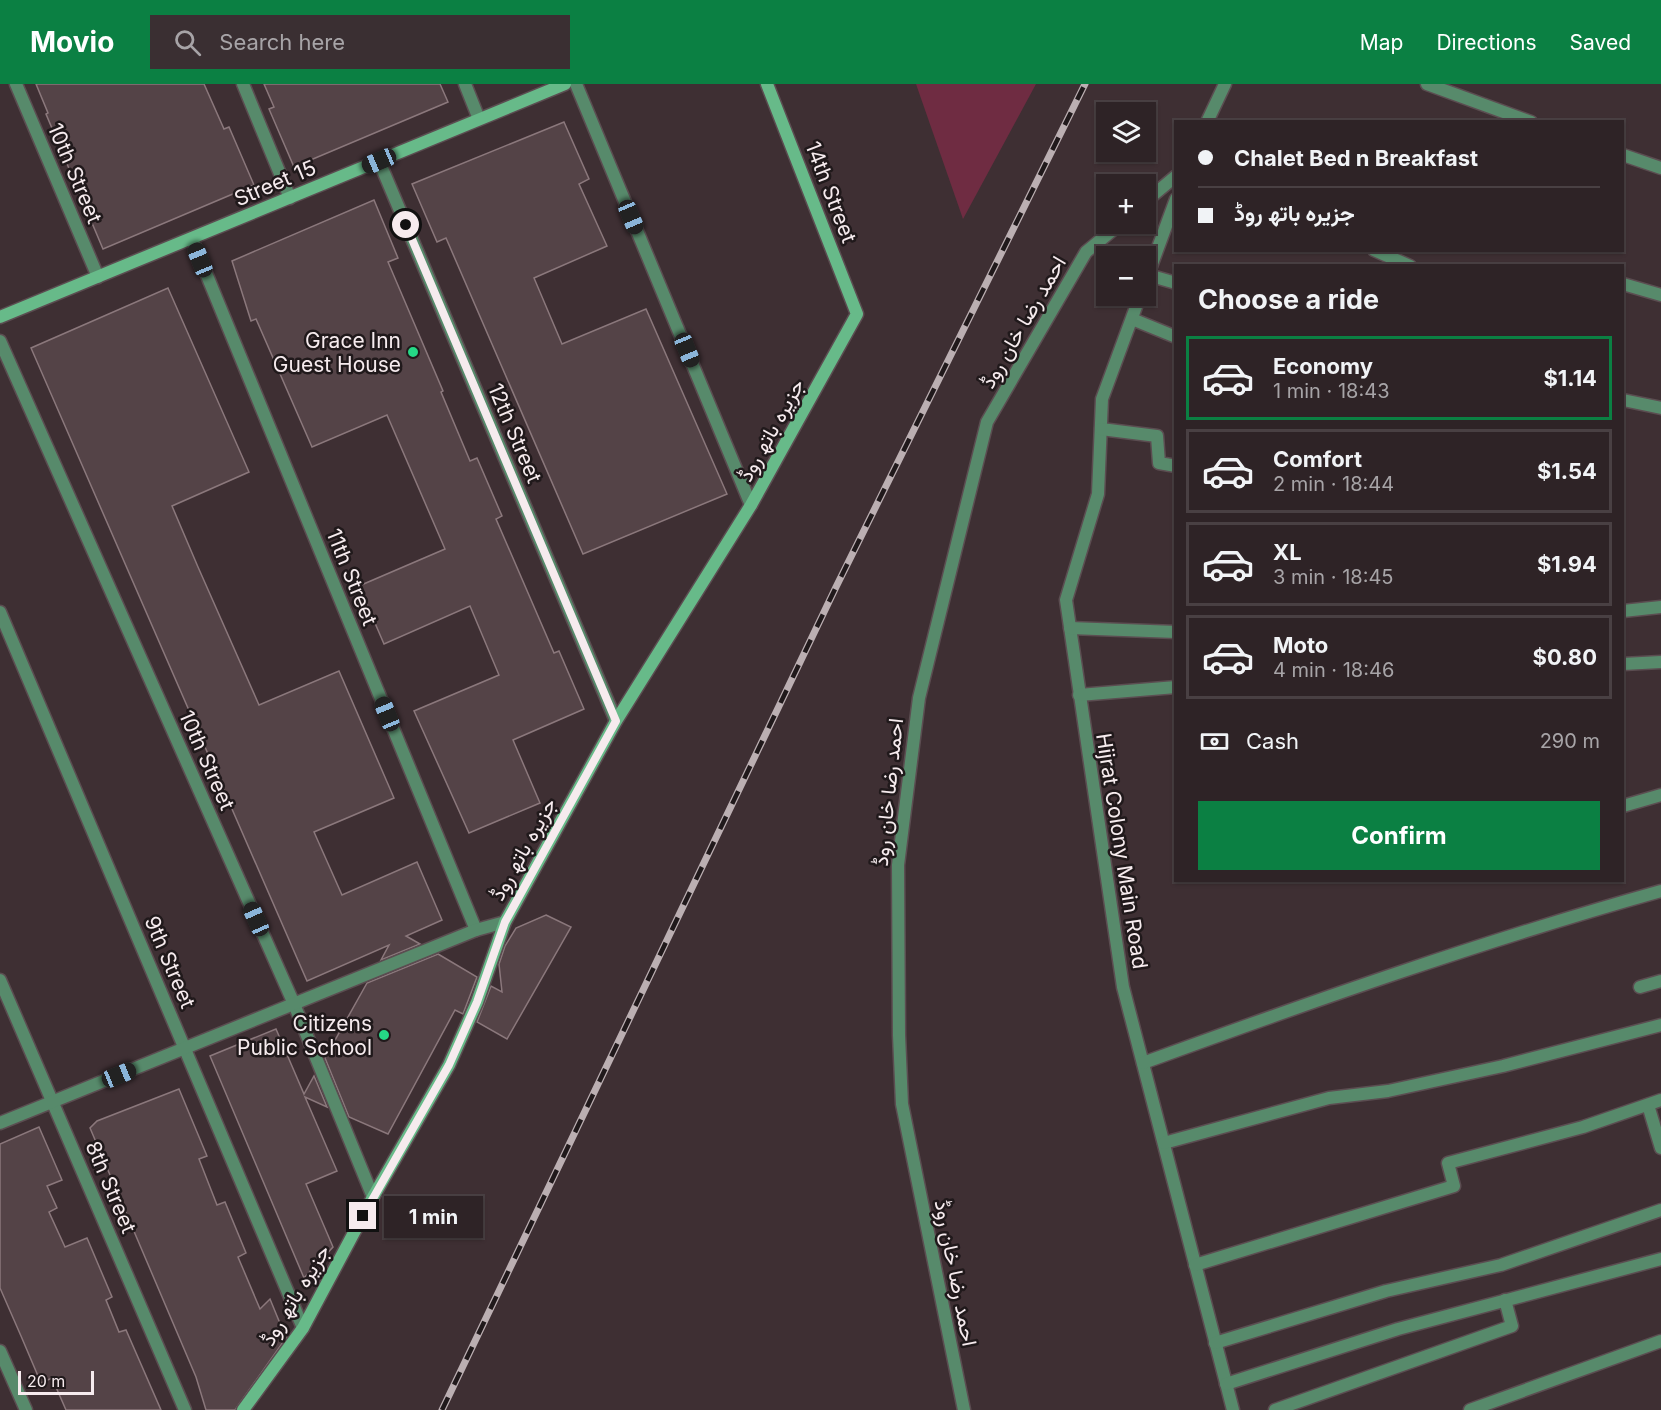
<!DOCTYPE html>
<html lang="en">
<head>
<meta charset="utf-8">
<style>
  :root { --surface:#2e2326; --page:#3a2f32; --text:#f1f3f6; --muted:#a7a4a7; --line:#494043; --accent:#0b8043 }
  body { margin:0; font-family:Inter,Vazirmatn,sans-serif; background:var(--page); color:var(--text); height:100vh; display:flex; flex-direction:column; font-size:22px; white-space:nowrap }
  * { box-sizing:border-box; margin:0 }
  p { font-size:20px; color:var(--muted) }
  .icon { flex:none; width:33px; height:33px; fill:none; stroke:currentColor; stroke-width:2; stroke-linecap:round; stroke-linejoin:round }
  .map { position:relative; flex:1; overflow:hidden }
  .drawer { position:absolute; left:1174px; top:180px; width:450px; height:618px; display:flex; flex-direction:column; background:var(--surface); border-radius:0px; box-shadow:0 2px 4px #0004,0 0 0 2px var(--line) }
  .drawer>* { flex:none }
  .guide { position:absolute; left:1174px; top:36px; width:450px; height:132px; border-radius:0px; box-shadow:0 2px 4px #0004,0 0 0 2px var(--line); display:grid; align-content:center; height:132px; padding:0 24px; background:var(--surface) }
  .controls { position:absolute; left:1096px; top:18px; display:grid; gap:12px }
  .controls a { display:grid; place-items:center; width:60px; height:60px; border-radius:0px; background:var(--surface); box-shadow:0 2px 4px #0004,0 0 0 2px var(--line); font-size:30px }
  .scale { position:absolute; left:18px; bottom:15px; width:76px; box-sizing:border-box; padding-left:6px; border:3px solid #f6ebee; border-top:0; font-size:16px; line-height:21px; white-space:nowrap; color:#f6ebee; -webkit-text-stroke:4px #20191b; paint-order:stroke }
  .end { position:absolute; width:27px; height:27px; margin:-14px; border:8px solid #f6ebee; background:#111; box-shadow:0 0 0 3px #111 }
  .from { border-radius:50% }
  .bubble { position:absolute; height:42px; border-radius:0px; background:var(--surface); box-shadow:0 2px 4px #0004,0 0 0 2px var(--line); font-size:20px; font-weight:700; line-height:42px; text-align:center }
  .car { position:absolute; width:18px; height:36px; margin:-18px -9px; border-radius:8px; box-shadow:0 0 4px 2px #0007; background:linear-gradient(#222 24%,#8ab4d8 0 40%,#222 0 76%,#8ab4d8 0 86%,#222 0) }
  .guide b { display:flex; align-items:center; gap:21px; height:57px; font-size:22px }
  .guide b+b { border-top:2px solid var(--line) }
  .guide i { width:15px; height:15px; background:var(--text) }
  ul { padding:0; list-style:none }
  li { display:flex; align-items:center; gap:18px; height:84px; margin:0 12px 9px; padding:0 12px; border:3px solid var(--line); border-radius:0px }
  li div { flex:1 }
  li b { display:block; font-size:22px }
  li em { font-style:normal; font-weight:700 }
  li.on { border-color:var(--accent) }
  li>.icon { width:54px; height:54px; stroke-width:1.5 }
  h2 { padding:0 24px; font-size:27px; line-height:72px }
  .pay { display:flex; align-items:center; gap:15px; height:66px; padding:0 24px; font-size:22px }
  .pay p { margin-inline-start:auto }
  .button { display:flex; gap:12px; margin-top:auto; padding:12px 24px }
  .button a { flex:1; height:69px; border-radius:0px; background:var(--accent); color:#fff; font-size:24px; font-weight:700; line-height:69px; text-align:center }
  header { display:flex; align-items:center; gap:36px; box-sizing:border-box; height:84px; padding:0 30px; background:var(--accent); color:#fff }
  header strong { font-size:28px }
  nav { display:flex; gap:33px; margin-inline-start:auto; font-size:21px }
  .search { width:420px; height:54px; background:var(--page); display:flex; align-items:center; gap:15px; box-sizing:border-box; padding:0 21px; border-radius:0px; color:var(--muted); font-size:22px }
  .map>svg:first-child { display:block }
  .green { fill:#6f2c42 }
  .building { fill:#544347; stroke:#8b787c; stroke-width:1.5 }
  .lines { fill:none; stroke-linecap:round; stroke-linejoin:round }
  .street-casing { stroke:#5b4d51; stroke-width:15 }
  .secondary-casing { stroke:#5b4d51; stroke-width:15 }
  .street { stroke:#578a6b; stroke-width:12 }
  .secondary { stroke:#67ba89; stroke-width:12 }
  .rail-casing { stroke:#bbafb2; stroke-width:7 }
  .rail { stroke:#20191b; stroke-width:4.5; stroke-dasharray:14; stroke-linecap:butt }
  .route { stroke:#f6ebee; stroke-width:8 }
  .poi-dot { fill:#25d886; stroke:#20191b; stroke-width:2 }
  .labels { text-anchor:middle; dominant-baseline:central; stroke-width:5; stroke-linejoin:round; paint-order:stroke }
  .street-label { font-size:21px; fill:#f6ebee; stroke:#20191b }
  .poi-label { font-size:21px; fill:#f6ebee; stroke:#20191b; text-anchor:end }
</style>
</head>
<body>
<header>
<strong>Movio</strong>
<div class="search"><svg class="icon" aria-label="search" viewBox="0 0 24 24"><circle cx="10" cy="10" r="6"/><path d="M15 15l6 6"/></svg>Search here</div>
<nav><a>Map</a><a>Directions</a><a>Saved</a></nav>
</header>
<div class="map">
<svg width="1661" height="1326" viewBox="0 0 1661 1326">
  <rect width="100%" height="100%" fill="#3e2f33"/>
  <polygon class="green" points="916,0 1036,0 963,135"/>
  <g class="building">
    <polygon points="36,0 204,0 224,45 229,43 254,101 103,165 46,30 48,29"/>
    <polygon points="264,0 440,0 448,18 294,83 269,25 274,23"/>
    <polygon points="564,38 589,95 579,100 607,162 534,194 562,260 646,225 727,410 583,470 446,154 437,158 412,100"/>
    <polygon points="374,116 398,174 388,178 443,307 441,308 470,377 477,374 502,432 496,435 554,569 559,567 584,625 513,656 540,719 469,749 414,627 499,591 470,522 384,560 359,502 445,465 387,331 312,363 256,235 251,237 232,177"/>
    <polygon points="168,204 249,388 172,422 198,483 259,621 339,587 394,714 314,748 342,811 417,778 442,836 406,852 420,860 381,876 389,861 307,897 31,264"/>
    <polygon points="546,831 571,843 507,955 477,938 491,902 502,908 499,880 505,862 516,844"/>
    <polygon points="438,870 477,893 463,930 455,926 388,1050 349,1033 325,974 367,899"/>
    <polygon points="276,945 304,1010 314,992 327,1023 305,1013 337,1087 306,1100 333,1163 304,1194 210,972"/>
    <polygon points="179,1005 207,1072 199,1075 217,1121 225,1118 246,1169 238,1173 260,1225 270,1215 286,1254 235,1326 206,1326 196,1293 90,1044 97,1037"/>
    <polygon points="39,1043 62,1096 47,1102 57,1124 49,1128 65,1163 87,1154 112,1213 106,1216 119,1248 126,1246 161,1326 66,1326 52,1294 41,1299 21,1252 0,1204 0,1060"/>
  </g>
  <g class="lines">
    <g class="street-casing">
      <g id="street">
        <polyline points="16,0 98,193"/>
        <polyline points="243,0 290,114"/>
        <polyline points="465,0 479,35"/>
        <polyline points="576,0 751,421"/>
        <polyline points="1427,0 1531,38"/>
        <polyline points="1207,38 1225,0"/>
        <polyline points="1623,71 1661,84"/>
        <polyline points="379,77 616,637"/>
        <polyline points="1146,117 1176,92"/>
        <polyline points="192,155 476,846"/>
        <polyline points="1374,166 1410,182"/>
        <polyline points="1148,191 1176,199"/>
        <polyline points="1146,196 1176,115"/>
        <polyline points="1623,200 1661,211"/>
        <polyline points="1140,212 1102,315 1098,410 1066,516 1123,903 1233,1326"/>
        <polyline points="1132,235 1176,253"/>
        <polyline points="0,257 294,920 373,1113"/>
        <polyline points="1623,316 1661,324"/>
        <polyline points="1101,345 1157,352 1159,379 1176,382"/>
        <polyline points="1623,527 1661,523"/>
        <polyline points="0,528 303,1244"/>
        <polyline points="1070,544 1176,548"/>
        <polyline points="1623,580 1661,578"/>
        <polyline points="1079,611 1176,603"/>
        <polyline points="1623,722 1661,711"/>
        <polyline points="0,896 185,1326"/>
        <polyline points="1640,903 1661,897"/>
        <path d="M1143 979C1313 917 1486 856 1661 807"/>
        <polyline points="1648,1021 1661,1064"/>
        <polyline points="0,1039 476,846 505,838"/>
        <polyline points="1164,1059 1329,1014 1388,1007 1503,982 1661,941"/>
        <polyline points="1195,1181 1454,1102 1448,1079 1583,1043 1661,1016"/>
        <polyline points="1215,1259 1386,1207 1501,1181 1661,1126"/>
        <polyline points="0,1267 26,1326"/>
        <polyline points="1226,1300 1398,1245 1661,1175"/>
        <polyline points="964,1326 902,1020 899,951 898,781 919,614 987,338 1086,168 1120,140"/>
        <polyline points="1275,1326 1512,1242 1505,1216"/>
        <polyline points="1470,1326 1661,1257"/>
      </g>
    </g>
    <g class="secondary-casing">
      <g id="secondary">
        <polyline points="0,233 565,0"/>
        <polyline points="243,1326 303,1244 373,1113 449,981 477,918 505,838 616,637 751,421 857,230 767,0"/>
      </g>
    </g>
    <use href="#street" class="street"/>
    <use href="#secondary" class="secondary"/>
    <g class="rail-casing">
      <polyline id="rail" points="442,1326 836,503 1085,0"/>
    </g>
    <use href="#rail" class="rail"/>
  </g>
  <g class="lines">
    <polyline class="route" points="363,1132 449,981 477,918 505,838 616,637 406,141"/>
  </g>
  <g class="poi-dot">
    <circle cx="413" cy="268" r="6"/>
    <circle cx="384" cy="951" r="6"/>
  </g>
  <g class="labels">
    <g class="street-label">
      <text transform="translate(75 89) rotate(67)">10th Street</text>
      <text transform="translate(275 99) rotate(-23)">Street 15</text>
      <text transform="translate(831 108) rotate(69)">14th Street</text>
      <text transform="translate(1023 238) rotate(-60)">احمد رضا خان روڈ</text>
      <text transform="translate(771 346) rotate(-61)">جزیرہ باتھ روڈ</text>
      <text transform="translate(515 349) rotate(67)">12th Street</text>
      <text transform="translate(352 493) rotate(68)">11th Street</text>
      <text transform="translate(207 676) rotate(66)">10th Street</text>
      <text transform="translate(888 708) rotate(-84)">احمد رضا خان روڈ</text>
      <text transform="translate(523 765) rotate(-61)">جزیرہ باتھ روڈ</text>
      <text transform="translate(1122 767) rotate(81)">Hijrat Colony Main Road</text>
      <text transform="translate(170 878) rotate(67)">9th Street</text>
      <text transform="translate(111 1103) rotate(67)">8th Street</text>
      <text transform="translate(956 1189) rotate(79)">احمد رضا خان روڈ</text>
      <text transform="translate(295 1211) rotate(-59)">جزیرہ باتھ روڈ</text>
    </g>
    <g class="poi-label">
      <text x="401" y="256">Grace Inn<tspan x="401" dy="24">Guest House</tspan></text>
      <text x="372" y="939">Citizens<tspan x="372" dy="24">Public School</tspan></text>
    </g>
  </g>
</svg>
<div class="controls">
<a><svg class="icon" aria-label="layers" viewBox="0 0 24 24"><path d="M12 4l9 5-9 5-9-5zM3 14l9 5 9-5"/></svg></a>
<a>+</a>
<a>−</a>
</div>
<div class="scale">20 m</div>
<i class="end from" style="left:406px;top:141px"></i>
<i class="end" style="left:363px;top:1132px"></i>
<div class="bubble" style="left:384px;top:1112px;width:99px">1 min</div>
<i class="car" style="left:379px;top:77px;rotate:247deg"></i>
<i class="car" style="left:631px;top:133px;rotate:157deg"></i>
<i class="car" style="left:200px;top:176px;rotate:338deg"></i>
<i class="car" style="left:687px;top:266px;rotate:158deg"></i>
<i class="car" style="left:387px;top:630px;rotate:338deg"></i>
<i class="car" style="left:256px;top:835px;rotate:336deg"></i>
<i class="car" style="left:119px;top:991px;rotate:68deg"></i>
<div class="guide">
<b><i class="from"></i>Chalet Bed n Breakfast</b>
<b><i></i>جزیرہ باتھ روڈ</b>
</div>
<section class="drawer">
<h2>Choose a ride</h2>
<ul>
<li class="on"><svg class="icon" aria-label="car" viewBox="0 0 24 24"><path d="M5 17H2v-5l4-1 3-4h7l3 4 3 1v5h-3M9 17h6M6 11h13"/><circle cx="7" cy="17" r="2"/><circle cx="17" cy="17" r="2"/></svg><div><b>Economy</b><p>1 min · 18:43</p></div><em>$1.14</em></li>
<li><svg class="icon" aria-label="car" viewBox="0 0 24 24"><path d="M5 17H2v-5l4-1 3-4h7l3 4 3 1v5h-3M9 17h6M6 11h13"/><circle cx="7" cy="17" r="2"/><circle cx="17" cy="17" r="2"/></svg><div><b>Comfort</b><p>2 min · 18:44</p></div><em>$1.54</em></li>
<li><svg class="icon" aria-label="car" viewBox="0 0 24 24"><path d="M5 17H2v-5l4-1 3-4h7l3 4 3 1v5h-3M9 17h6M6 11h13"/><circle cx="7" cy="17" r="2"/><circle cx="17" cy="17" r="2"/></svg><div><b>XL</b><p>3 min · 18:45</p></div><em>$1.94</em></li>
<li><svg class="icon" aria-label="car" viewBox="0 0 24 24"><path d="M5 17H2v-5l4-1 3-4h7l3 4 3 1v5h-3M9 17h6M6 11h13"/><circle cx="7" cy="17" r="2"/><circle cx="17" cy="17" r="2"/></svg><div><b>Moto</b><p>4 min · 18:46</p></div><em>$0.80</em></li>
</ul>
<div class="pay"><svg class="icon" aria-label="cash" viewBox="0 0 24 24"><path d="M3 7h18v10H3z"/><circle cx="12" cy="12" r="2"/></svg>Cash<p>290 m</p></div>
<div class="button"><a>Confirm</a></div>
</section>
</div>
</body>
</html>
